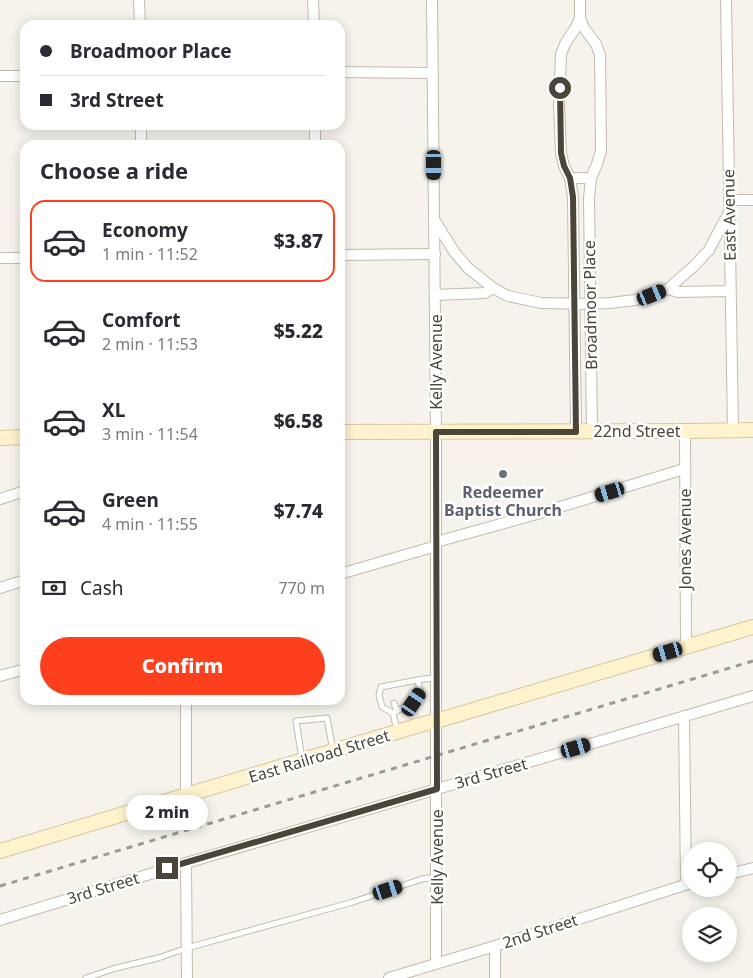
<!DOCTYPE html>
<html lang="en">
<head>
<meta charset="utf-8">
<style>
  :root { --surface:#fff; --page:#f7f7f7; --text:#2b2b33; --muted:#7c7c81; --line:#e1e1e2; --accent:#fc3f1d }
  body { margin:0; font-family:"Noto Sans",sans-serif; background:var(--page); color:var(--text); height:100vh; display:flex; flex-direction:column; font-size:19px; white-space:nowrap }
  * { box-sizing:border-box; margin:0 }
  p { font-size:16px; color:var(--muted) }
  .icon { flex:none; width:28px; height:28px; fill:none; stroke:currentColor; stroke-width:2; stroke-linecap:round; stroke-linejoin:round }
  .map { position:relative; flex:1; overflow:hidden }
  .drawer { position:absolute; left:20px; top:140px; width:325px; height:565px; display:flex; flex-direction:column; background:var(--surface); border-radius:15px; box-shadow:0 2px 12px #0003 }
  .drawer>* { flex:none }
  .banner { position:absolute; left:20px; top:20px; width:325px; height:110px; border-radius:15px; box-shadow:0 2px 12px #0003; display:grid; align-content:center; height:110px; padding:0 20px; background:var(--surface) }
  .fabs { position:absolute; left:682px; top:842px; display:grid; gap:10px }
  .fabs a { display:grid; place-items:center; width:55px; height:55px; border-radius:50%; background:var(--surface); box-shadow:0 2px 12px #0003; font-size:25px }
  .end { position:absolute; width:22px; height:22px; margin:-11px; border:6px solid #4b4439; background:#fff; box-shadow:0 0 0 2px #fff }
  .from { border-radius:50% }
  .bubble { position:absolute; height:35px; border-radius:18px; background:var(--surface); box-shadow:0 2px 12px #0003; font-size:16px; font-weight:800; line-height:35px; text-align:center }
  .car { position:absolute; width:15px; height:30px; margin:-15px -8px; border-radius:6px; box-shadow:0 0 4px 1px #0007; background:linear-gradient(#222 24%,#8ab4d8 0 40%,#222 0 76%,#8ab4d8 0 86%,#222 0) }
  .banner b { display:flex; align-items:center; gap:18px; height:48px; font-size:19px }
  .banner b+b { border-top:1px solid var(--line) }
  .banner i { width:12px; height:12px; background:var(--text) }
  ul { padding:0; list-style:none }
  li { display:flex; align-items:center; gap:15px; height:82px; margin:0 10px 8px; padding:0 10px; border:2px solid transparent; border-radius:15px }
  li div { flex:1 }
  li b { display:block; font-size:19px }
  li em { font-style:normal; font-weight:800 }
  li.active { border-color:var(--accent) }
  li>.icon { width:45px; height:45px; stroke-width:1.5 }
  h2 { padding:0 20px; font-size:22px; line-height:60px }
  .pay { display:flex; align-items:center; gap:12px; height:55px; padding:0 20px; font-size:19px }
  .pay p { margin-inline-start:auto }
  .primary-button { display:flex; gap:10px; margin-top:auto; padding:10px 20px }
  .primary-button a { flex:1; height:58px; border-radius:30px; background:var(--accent); color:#fff; font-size:20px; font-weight:800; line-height:58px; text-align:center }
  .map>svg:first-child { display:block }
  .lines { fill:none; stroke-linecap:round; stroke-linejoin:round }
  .lane-casing { stroke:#c2bbae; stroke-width:7 }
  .street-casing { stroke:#c2bbae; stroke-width:12 }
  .secondary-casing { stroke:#d6c79b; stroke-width:16 }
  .lane { stroke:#fff; stroke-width:5 }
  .street { stroke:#fff; stroke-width:10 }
  .secondary { stroke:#fff3cd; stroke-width:14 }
  .rail { stroke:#9a9a9a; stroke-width:3; stroke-dasharray:6 6; stroke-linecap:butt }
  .route { stroke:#4b4439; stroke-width:6 }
  .worship-dot { fill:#6b7280; stroke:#fff; stroke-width:2 }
  .labels { text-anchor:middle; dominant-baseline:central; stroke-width:5; stroke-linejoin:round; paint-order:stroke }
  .street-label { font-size:16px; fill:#4b4439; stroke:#fff }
  .worship-label { font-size:16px; font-weight:bold; fill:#5b616d; stroke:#fff }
</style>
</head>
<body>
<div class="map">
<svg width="753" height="978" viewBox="0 0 753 978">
  <rect width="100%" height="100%" fill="#f6f3ec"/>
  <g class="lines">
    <g class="lane-casing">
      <g id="lane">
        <polyline points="394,703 397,711"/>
        <polyline points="393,713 414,702 420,692 418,680"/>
        <polyline points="397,731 393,713 382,707 379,695 381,687 423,679 437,678"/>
        <polyline points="302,759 296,721 327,718 333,751"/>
        <polyline points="86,978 116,968 158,958 187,948 353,902 422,879 436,877"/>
      </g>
    </g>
    <g class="street-casing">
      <g id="street">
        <polyline points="139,0 140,25"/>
        <polyline points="313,0 314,25"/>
        <polyline points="432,0 436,432 436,964"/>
        <polyline points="580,0 580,18 584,28 596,44 600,55 601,151 597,164 591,178 589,198 592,432"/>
        <polyline points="726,0 733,430"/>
        <polyline points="340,72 433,73"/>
        <polyline points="0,76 25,76"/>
        <polyline points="141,125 141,145"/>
        <polyline points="315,125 315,145"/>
        <polyline points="570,178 591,178"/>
        <polyline points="729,200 753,200"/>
        <polyline points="435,221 455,253 468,268 493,288"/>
        <polyline points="340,255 435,254"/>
        <polyline points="0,258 25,258"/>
        <polyline points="668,289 694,266 709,250 729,212"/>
        <polyline points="435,295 485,293 493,288 508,296 541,303 590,304 610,303 635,300 668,289 678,292 730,291"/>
        <polyline points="685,431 686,647"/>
        <polyline points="576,432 573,197 570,178 564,166 561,153 559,104 561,54 565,44 576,27 580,18"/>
        <polyline points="0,499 25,491"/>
        <polyline points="436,542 537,514 684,469"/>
        <polyline points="340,574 436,546"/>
        <polyline points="0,588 25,580"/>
        <polyline points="0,676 25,669"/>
        <polyline points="186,700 186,796"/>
        <polyline points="684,716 686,884"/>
        <polyline points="186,863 187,978"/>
        <polyline points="729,874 753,868"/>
        <polyline points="0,920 186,863 753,696"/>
        <polyline points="495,946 495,978"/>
        <polyline points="389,978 495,946 691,883"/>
      </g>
    </g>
    <g class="secondary-casing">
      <g id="secondary">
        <polyline points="340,432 685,431 753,430"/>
        <polyline points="0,438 25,437"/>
        <polyline points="0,851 423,724 436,721 753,627"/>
      </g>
    </g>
    <use href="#lane" class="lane"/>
    <use href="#street" class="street"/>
    <use href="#secondary" class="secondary"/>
    <polyline class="rail" points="0,886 753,661"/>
  </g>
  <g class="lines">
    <polyline class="route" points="167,868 437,789 436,432 576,432 573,197 570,178 564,166 561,153 560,88"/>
  </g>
  <circle class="worship-dot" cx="503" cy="474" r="5"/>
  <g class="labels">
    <g class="street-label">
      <text transform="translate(729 215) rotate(-91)">East Avenue</text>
      <text transform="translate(590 305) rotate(-91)">Broadmoor Place</text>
      <text transform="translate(436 362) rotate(-90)">Kelly Avenue</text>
      <text x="637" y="431">22nd Street</text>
      <text transform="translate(685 539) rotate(-90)">Jones Avenue</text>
      <text transform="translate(319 756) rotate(-17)">East Railroad Street</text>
      <text transform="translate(491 773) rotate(-16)">3rd Street</text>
      <text transform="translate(437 857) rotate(-90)">Kelly Avenue</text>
      <text transform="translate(103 888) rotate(-17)">3rd Street</text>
      <text transform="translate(540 931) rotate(-18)">2nd Street</text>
    </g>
    <g class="worship-label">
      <text x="503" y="492">Redeemer<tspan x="503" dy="18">Baptist Church</tspan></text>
    </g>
  </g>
</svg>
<div class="fabs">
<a><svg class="icon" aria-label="locate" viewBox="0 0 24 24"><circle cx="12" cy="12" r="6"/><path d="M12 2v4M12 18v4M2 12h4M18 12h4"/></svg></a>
<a><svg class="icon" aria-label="layers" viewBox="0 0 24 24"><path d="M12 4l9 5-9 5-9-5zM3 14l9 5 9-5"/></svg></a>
</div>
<i class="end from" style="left:560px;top:88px"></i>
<i class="end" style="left:167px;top:868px"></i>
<div class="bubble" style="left:126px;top:795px;width:82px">2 min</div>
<i class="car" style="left:434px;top:165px;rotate:180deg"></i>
<i class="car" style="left:652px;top:295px;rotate:68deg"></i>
<i class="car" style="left:610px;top:492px;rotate:253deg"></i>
<i class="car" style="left:668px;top:652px;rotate:254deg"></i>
<i class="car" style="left:414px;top:702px;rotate:34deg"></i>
<i class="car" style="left:576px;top:748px;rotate:74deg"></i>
<i class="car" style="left:388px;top:890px;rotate:72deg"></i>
<div class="banner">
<b><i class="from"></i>Broadmoor Place</b>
<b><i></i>3rd Street</b>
</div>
<section class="drawer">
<h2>Choose a ride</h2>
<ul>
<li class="active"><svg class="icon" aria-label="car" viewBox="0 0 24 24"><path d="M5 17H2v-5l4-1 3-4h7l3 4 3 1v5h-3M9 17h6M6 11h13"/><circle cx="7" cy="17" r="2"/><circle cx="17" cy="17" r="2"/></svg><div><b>Economy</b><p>1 min · 11:52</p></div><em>$3.87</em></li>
<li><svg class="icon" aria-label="car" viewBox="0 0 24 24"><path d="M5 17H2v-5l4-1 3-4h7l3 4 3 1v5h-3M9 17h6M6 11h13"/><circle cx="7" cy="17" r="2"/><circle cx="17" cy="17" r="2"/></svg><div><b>Comfort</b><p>2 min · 11:53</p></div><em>$5.22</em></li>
<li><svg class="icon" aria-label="car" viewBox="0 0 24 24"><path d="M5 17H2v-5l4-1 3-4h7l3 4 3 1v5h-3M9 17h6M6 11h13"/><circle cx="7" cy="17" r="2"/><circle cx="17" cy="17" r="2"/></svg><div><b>XL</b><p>3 min · 11:54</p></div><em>$6.58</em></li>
<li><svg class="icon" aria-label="car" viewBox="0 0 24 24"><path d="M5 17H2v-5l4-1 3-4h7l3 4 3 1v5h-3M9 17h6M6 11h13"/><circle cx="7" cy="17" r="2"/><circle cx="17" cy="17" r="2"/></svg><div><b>Green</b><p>4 min · 11:55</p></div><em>$7.74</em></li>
</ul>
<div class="pay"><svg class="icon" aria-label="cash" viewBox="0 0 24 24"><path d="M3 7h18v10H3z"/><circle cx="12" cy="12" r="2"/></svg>Cash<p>770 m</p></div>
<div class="primary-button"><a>Confirm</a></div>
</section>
</div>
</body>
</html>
